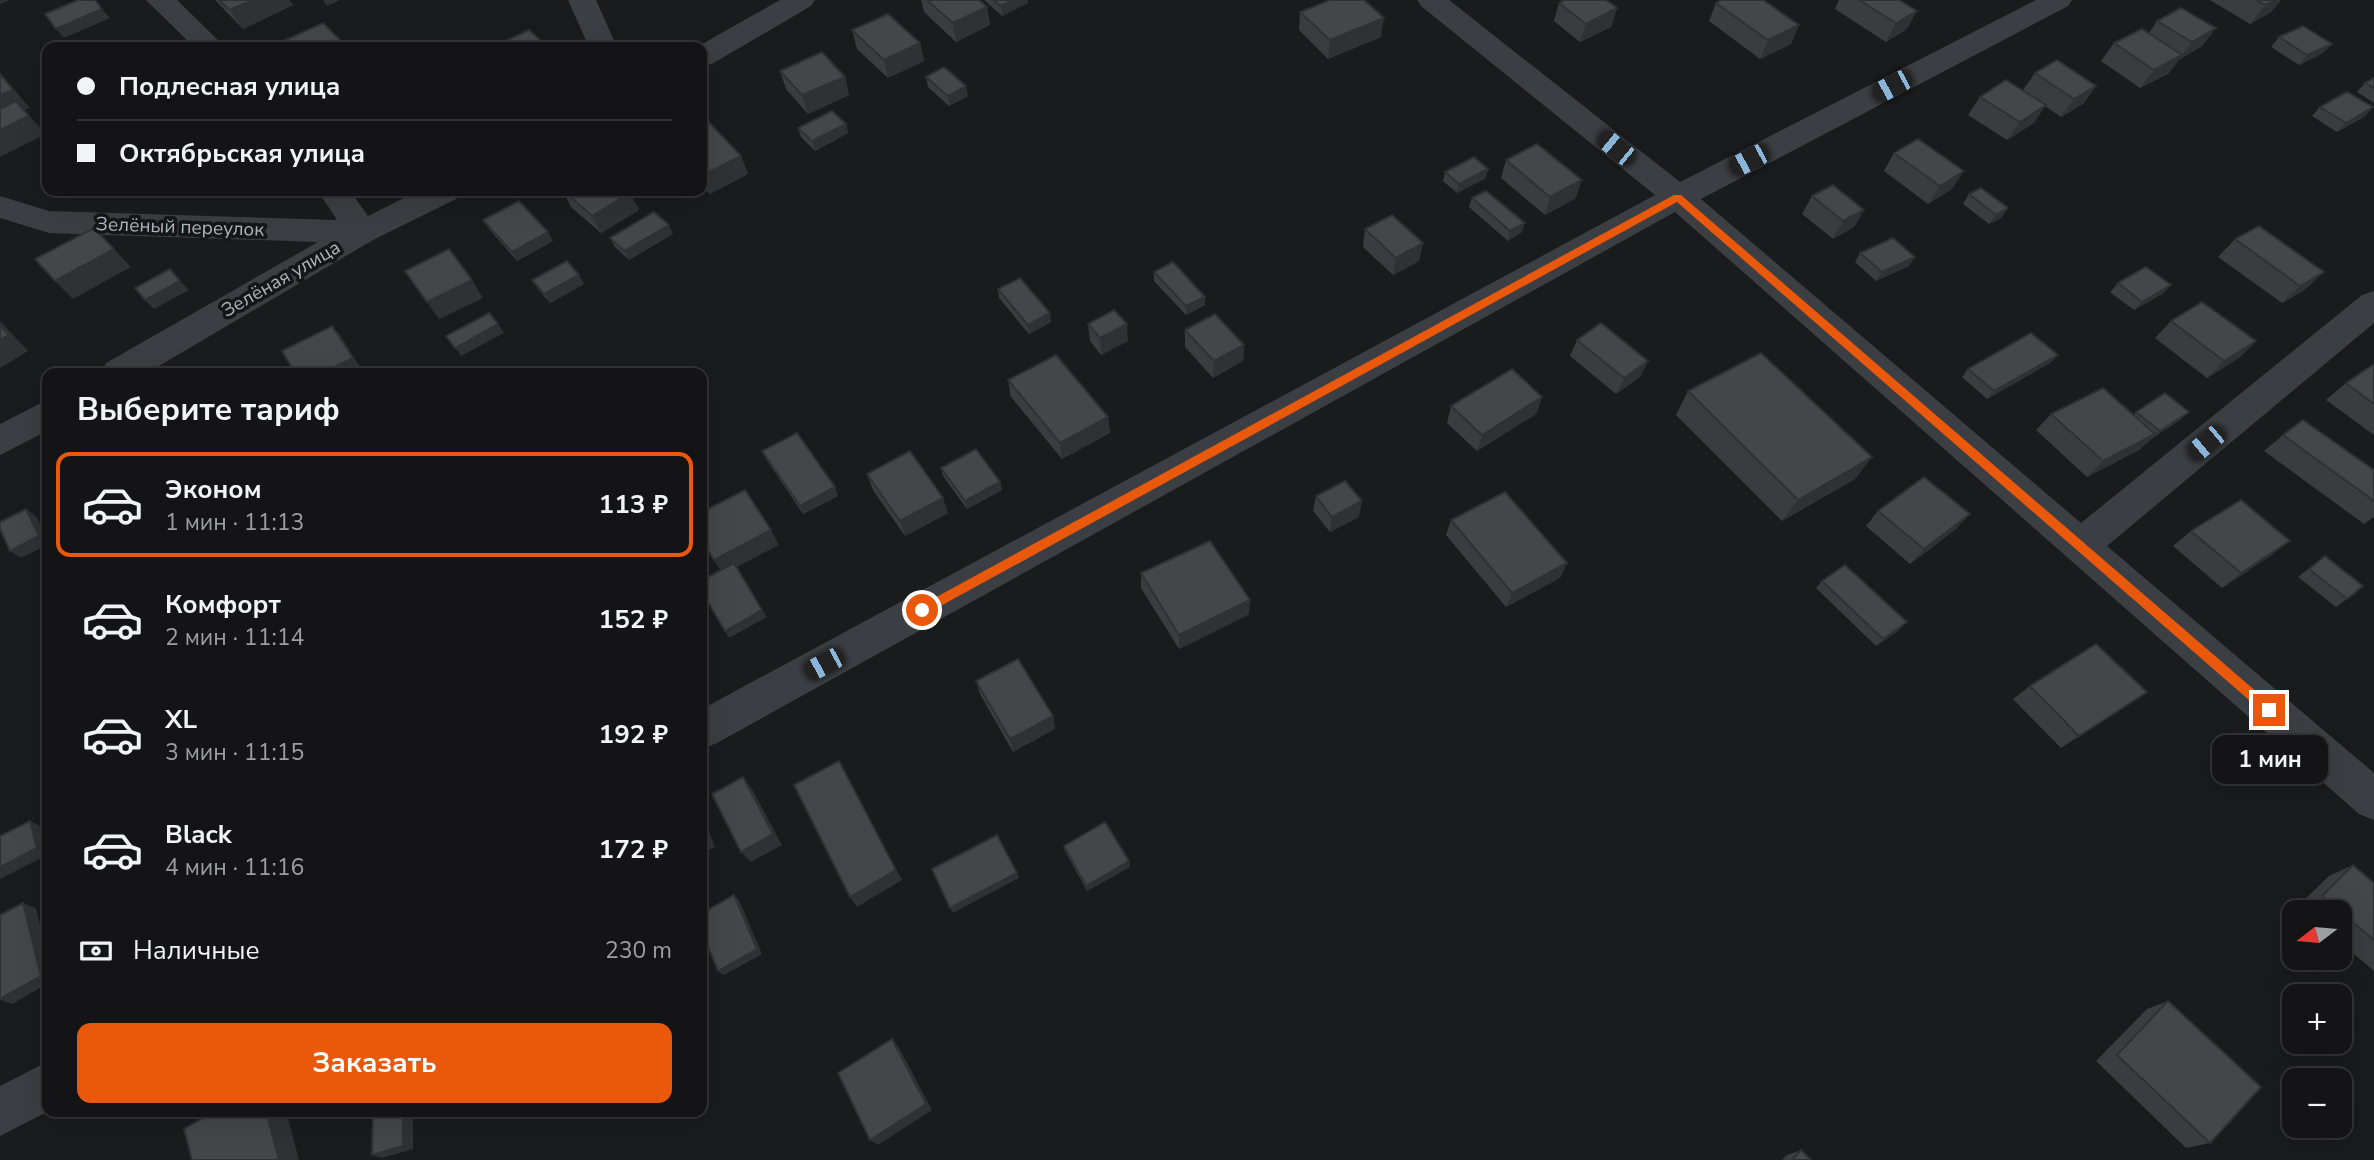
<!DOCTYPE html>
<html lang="ru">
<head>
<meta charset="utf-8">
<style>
  :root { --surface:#141416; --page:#212123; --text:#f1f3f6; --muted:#9d9ea1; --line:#333335; --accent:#ea580c }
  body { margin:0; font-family:"Nunito Sans",sans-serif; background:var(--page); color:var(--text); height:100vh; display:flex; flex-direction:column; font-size:26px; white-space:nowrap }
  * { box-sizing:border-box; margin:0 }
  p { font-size:23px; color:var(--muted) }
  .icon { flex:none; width:38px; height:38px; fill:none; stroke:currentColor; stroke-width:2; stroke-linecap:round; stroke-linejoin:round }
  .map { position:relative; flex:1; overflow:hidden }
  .details { position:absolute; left:42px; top:368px; width:665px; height:749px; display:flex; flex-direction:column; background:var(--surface); border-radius:14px; box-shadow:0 7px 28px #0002,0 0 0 2px var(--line) }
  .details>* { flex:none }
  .top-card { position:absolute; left:42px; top:42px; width:665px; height:154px; border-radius:14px; box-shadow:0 7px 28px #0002,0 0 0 2px var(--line); display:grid; align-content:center; height:154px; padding:0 35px; background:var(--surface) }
  .needle { width:46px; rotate:254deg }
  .tools { position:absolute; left:2282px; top:900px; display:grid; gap:14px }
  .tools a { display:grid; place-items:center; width:70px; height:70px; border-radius:14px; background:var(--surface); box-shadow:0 7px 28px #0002,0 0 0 2px var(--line); font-size:35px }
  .end { position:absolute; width:32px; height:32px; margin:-16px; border:9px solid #ea580c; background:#fff; box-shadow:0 0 0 4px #fff }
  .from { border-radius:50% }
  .bubble { position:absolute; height:49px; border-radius:14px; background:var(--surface); box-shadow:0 7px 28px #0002,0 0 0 2px var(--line); font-size:23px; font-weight:700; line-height:49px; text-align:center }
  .car { position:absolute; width:21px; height:42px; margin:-21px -10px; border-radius:9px; box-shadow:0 0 5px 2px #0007; background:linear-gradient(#222 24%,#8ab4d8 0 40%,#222 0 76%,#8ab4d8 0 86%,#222 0) }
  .top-card b { display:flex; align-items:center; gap:24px; height:66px; font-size:26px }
  .top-card b+b { border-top:2px solid var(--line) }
  .top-card i { width:18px; height:18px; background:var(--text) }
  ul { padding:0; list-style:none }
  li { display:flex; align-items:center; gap:21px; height:105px; margin:0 14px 10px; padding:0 21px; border:4px solid transparent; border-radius:14px }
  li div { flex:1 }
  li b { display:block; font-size:26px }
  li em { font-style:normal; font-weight:700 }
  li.active { border-color:var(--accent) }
  li>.icon { width:63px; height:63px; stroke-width:1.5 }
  h2 { padding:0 35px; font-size:32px; line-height:84px }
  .pay { display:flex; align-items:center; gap:18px; height:77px; padding:0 35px; font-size:26px }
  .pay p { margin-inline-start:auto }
  .action { display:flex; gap:14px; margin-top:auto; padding:14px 35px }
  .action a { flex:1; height:80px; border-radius:14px; background:var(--accent); color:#fff; font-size:28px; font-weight:700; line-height:80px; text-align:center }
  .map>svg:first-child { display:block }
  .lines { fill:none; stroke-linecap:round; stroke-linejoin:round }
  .street { fill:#3b3e42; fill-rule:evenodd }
  .wall { fill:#3a3c40 }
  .shaded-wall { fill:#303134 }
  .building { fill:#44464a; stroke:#303134; stroke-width:2 }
  .route { fill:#ea580c }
  .labels { text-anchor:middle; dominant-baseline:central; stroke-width:7; stroke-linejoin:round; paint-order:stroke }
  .street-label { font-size:19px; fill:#adb5bd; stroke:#151618 }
</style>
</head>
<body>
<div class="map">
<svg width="2374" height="1160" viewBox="0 0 2374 1160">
  <rect width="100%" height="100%" fill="#1a1b1d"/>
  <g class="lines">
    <g class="street">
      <polygon points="146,0 177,0 225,47 194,47"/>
      <polygon points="568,0 596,0 617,47 589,47"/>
      <polygon points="780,0 815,0 811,6 712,64 702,66 702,47 697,47"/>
      <polygon points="1417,0 1449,0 1680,182 2036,0 2072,0 2068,6 1701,199 2081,523 2362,295 2374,291 2374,323 2107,546 2374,773 2374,820 2359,814 1675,212 717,743 702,749 702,709 1655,195 1421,6"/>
      <polygon points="318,191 350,191 368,216 418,191 461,191 456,199 373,240 147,373 101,373 106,363 318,242 49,233 0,218 0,196 49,211 337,220"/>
      <polygon points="47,400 47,431 0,455 0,424"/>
      <polygon points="47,1062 49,1111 0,1136 0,1086"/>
    </g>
  </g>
  <g class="wall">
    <polygon points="215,0 289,0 293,5 243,29"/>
    <polygon points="921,0 979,0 987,7 990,25 956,42 924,12"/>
    <polygon points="984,0 1027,0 1028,3 1002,16"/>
    <polygon points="1839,0 1899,0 1907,29 1886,42 1835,9"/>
    <polygon points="2210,0 2281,0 2271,12 2250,24"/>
    <polygon points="1559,3 1617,8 1611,27 1580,42 1554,21"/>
    <polygon points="1716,3 1799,25 1791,44 1760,59 1709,21"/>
    <polygon points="1300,12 1381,37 1328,59 1299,30"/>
    <polygon points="2157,21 2216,28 2202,46 2179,60 2168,74 2140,88 2101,61 2114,43 2149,33"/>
    <polygon points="852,30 920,43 924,61 888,78 857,49"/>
    <polygon points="2279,37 2323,53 2299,65 2271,47"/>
    <polygon points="780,71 845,77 849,95 808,114 786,89"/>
    <polygon points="2035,73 2096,86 2083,104 2061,117 2045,106 2034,123 2007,140 1968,115 1980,97 2023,90"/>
    <polygon points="926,77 968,96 949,106 928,87"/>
    <polygon points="2374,78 2374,103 2357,92 2365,83"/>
    <polygon points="2320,107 2373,107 2364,117 2337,132 2312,116"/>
    <polygon points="702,118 741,156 748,174 710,194 702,185"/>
    <polygon points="846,124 848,133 815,151 801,137 798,128"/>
    <polygon points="1894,153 1952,189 1928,204 1884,171"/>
    <polygon points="1506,160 1576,198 1545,215 1501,178"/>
    <polygon points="1488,169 1486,178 1457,193 1443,181 1445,172"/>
    <polygon points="563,191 628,191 639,210 601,233 571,207"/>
    <polygon points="1969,194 2008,208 2001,218 1989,224 1963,204"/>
    <polygon points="1812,196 1864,210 1854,227 1833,239 1802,214"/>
    <polygon points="1472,198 1522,232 1508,241 1469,207"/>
    <polygon points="483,220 553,241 517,261 489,229"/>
    <polygon points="1365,229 1423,243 1419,261 1393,275 1363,247"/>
    <polygon points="673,234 629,260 615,247 610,238"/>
    <polygon points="2235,239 2306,289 2282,303 2218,257"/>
    <polygon points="1860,253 1909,266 1876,281 1855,262"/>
    <polygon points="1154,272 1205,297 1205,305 1186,315 1154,281"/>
    <polygon points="532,280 584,284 550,303 538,289"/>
    <polygon points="2118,283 2171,285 2162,294 2134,310 2110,292"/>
    <polygon points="998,289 1051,322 1029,334 999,298"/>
    <polygon points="2171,321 2256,341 2239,358 2207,378 2155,338"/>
    <polygon points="1088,324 1128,341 1101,355 1090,341"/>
    <polygon points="1185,330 1244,345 1243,361 1213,378 1185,347"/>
    <polygon points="1577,340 1648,361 1640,377 1616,394 1570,356"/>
    <polygon points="2058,355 2050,363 1987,399 1962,377 1968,369"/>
    <polygon points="2374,364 2374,435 2326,400 2346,383"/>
    <polygon points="1008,380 1108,417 1110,433 1062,459 1011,397"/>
    <polygon points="1688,391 1855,479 1782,521 1676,415"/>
    <polygon points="1542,397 1536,414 1477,451 1447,423 1451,406"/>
    <polygon points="2136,412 2189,412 2180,420 2151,439 2139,450 2087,477 2036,430 2051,414 2134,415"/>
    <polygon points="2283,435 2374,470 2374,517 2364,524 2264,451"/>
    <polygon points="762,451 838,496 803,514 766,459"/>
    <polygon points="941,468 1000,482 1002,490 967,509 943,476"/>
    <polygon points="867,474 948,513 905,536 873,490"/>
    <polygon points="1316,496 1359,517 1330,532 1313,511"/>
    <polygon points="1878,511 1956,529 1910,564 1866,526"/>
    <polygon points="1451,520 1567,563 1560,578 1506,607 1446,535"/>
    <polygon points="2191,531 2290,541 2270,556 2222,588 2173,546"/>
    <polygon points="2325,556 2347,599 2336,607 2298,577"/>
    <polygon points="1141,573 1249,614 1179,649 1141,588"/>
    <polygon points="1822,581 1899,630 1876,646 1816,588"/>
    <polygon points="976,681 1053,716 1055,729 1013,752 980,694"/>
    <polygon points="2030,686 2147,692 2061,748 2013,699"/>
    <polygon points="1064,846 1129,861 1130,867 1087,891 1065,851"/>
    <polygon points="2353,865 2374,883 2374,971 2340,942 2340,912 2304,912 2298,906 2329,876"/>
    <polygon points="2168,1001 2210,1143 2186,1148 2096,1061 2147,1009"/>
    <polygon points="1801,1150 1811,1160 1782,1160 1787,1155"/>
  </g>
  <g class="shaded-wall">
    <polygon points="0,0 10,0 0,4"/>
    <polygon points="252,0 289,0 293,5 243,29 230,10"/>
    <polygon points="323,0 340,0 327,6"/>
    <polygon points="1013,0 1027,0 1028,3 1002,16 1001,6"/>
    <polygon points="2275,0 2281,0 2271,12 2250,24 2265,5"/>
    <polygon points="987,7 990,25 956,42 953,23"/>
    <polygon points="1617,8 1611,27 1580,42 1586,24"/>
    <polygon points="102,9 110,18 64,38 56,29"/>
    <polygon points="1917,11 1907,29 1886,42 1896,23"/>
    <polygon points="1384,18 1381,37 1328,59 1330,40"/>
    <polygon points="1799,25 1791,44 1760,59 1768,40"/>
    <polygon points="2216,28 2202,46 2179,60 2168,74 2140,88 2154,70 2181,56 2192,42"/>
    <polygon points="920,43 924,61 888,78 884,60"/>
    <polygon points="2332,44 2323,53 2299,65 2307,55"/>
    <polygon points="0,73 30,108 24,110 46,134 0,157"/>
    <polygon points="845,77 849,95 808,114 802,95"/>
    <polygon points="966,86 968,96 949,106 948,96"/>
    <polygon points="2096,86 2083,104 2061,117 2074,99"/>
    <polygon points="2046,105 2034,123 2007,140 2020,122"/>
    <polygon points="2373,107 2364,117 2337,132 2346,123"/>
    <polygon points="846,124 848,133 815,151 812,141"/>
    <polygon points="741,156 748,174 710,194 702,176"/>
    <polygon points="1488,169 1486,178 1457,193 1459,184"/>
    <polygon points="1964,171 1952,189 1928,204 1940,186"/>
    <polygon points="1582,180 1576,198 1545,215 1550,197"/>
    <polygon points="253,191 267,191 257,196"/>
    <polygon points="630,193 639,210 601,233 592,216"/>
    <polygon points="2008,208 2001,218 1989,224 1996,215"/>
    <polygon points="1864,210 1854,227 1833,239 1843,221"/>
    <polygon points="1525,223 1522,232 1508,241 1510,231"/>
    <polygon points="669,225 673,234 629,260 624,251"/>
    <polygon points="94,228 131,267 73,299 55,281"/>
    <polygon points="548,232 553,241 517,261 512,252"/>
    <polygon points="1423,243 1419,261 1393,275 1396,258"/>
    <polygon points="1915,257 1909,266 1876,281 1882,272"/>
    <polygon points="2324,272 2306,289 2282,303 2300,286"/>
    <polygon points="579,275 584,284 550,303 544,294"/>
    <polygon points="472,280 483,298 439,319 427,302"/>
    <polygon points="180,281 189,290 154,309 145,300"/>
    <polygon points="2171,285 2162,294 2134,310 2142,302"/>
    <polygon points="1205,297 1205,305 1186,315 1186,306"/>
    <polygon points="1050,313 1051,322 1029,334 1028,325"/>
    <polygon points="0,321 28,351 0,368"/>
    <polygon points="498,324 504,333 461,356 455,348"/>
    <polygon points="1127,324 1128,341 1101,355 1100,338"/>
    <polygon points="332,326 340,335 360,367 348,373 323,373"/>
    <polygon points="2256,341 2239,358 2207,378 2224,361"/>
    <polygon points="1244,345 1243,361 1213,378 1214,361"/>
    <polygon points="2058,355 2050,363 1987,399 1994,391"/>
    <polygon points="1648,361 1640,377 1616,394 1624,378"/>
    <polygon points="1542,397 1536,414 1477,451 1482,435"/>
    <polygon points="2189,412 2180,420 2151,439 2160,431"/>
    <polygon points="1108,417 1110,433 1062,459 1060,443"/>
    <polygon points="2155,434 2139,450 2087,477 2103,461"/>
    <polygon points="1872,457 1855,479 1782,521 1798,500"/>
    <polygon points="1000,482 1002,490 967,509 965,501"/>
    <polygon points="835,487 838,496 803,514 800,506"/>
    <polygon points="943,498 948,513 905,536 900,521"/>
    <polygon points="1362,501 1359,517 1330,532 1332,517"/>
    <polygon points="26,509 37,517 47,539 47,545 21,558 10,551"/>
    <polygon points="1970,514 1956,529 1910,564 1924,549"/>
    <polygon points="771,530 779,545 723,574 714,560"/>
    <polygon points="2290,541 2270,556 2222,588 2241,573"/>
    <polygon points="1567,563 1560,578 1506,607 1512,593"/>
    <polygon points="1250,600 1249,614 1179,649 1179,635"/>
    <polygon points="762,610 767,617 729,638 725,631"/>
    <polygon points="1907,622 1899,630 1876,646 1883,639"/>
    <polygon points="2147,692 2128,705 2061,748 2079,736"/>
    <polygon points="1053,716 1055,729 1013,752 1010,739"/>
    <polygon points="839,761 902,880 857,907 850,897"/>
    <polygon points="743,777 752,789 782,845 751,862 741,852"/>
    <polygon points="702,815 715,847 702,854"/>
    <polygon points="30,821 42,827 47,844 47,855 0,879 0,867"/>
    <polygon points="1129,861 1130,867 1087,891 1086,886"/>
    <polygon points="1017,873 1019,878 953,913 950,908"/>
    <polygon points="734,895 739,900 762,954 724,975 718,971"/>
    <polygon points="23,903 36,908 47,954 47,984 12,1004 0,1000 0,999"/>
    <polygon points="892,1039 898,1046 932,1110 878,1145 870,1140"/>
    <polygon points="266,1111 286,1111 299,1160 279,1160"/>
    <polygon points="403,1111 413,1111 413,1149 382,1158 372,1155"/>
  </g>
  <g class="building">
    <polygon points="78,0 95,0 102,9 56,29 45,14"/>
    <polygon points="219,0 252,0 230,10"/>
    <polygon points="927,0 979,0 987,7 953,23"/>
    <polygon points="993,0 1013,0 1001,6"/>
    <polygon points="1330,0 1364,0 1384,18 1330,40 1300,12"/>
    <polygon points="1565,0 1606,0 1617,8 1586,24 1559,3"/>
    <polygon points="1721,0 1763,0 1799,25 1768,40 1716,3"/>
    <polygon points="1859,0 1899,0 1917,11 1896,23"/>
    <polygon points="2256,0 2275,0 2265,5"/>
    <polygon points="2181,8 2216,28 2192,42 2157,21"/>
    <polygon points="888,14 920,43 884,60 852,30"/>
    <polygon points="323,23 347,47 270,47"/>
    <polygon points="2303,26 2332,44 2307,55 2279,37"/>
    <polygon points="2142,29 2182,55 2154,70 2114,43"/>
    <polygon points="529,30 548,47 493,47"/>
    <polygon points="822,52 845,77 802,95 780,71"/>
    <polygon points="2057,60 2096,86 2074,99 2035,73"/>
    <polygon points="944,67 966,86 948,96 926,77"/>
    <polygon points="0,74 13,90 0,95"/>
    <polygon points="2374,78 2374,88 2365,83"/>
    <polygon points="2006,80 2046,105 2020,122 1980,97"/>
    <polygon points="2347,92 2373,107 2346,123 2320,107"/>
    <polygon points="16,101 29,116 0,130 0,109"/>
    <polygon points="832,111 846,124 812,141 798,128"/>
    <polygon points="704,117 741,156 702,176 702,118"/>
    <polygon points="1918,139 1964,171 1940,186 1894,153"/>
    <polygon points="1537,144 1582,180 1550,197 1506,160"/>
    <polygon points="1474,157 1488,169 1459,184 1445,172"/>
    <polygon points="1833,185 1864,210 1843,221 1812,196"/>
    <polygon points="1981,188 2008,208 1996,215 1969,194"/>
    <polygon points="564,191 628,191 630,193 592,216"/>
    <polygon points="1486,191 1525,223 1510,231 1472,198"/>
    <polygon points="519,201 548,232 512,252 483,220"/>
    <polygon points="654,212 669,225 624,251 610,238"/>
    <polygon points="1392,215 1423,243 1396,258 1365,229"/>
    <polygon points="2259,226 2324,272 2300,286 2235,239"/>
    <polygon points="94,228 114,249 55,281 35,259"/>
    <polygon points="1893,238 1915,257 1882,272 1860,253"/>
    <polygon points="449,249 472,280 427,302 405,271"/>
    <polygon points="567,261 579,275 544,294 532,280"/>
    <polygon points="1173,262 1205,297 1186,306 1154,272"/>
    <polygon points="2146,267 2171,285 2142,302 2118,283"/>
    <polygon points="170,269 180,281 145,300 135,288"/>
    <polygon points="1020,278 1050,313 1028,325 998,289"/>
    <polygon points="2202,302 2256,341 2224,361 2171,321"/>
    <polygon points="1114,310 1127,324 1100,338 1088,324"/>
    <polygon points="489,313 498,324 455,348 446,336"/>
    <polygon points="1215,314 1244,345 1214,361 1185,330"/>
    <polygon points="1601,323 1648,361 1624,378 1577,340"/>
    <polygon points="0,325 9,335 0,340"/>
    <polygon points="332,326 353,358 323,373 295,373 282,351"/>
    <polygon points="2031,333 2058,355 1994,391 1968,369"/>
    <polygon points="1761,353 1872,457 1798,500 1688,391"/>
    <polygon points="1056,355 1108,417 1060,443 1008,380"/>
    <polygon points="2374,364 2374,404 2346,383"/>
    <polygon points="1512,369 1542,397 1482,435 1451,406"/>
    <polygon points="2103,388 2155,434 2103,461 2051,414"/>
    <polygon points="2165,393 2189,412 2160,431 2136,412"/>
    <polygon points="2303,420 2374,470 2374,501 2283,435"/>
    <polygon points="797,433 835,487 800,506 762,451"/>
    <polygon points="976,449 1000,482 965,501 941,468"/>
    <polygon points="910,451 943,498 900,521 867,474"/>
    <polygon points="1924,477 1970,514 1924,549 1878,511"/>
    <polygon points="1345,481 1362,501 1332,517 1316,496"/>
    <polygon points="745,490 771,530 714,560 702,540 702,512"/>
    <polygon points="1505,492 1567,563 1512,593 1451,520"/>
    <polygon points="2241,500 2290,541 2241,573 2191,531"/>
    <polygon points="26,509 39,536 10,551 0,529 0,522"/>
    <polygon points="1210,541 1250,600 1179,635 1141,573"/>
    <polygon points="2325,556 2363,586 2347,599 2309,569"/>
    <polygon points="734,563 762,610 725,631 702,592 702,580"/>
    <polygon points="1845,565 1907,622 1883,639 1822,581"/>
    <polygon points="2096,644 2147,692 2079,736 2030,686"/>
    <polygon points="1018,659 1053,716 1010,739 976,681"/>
    <polygon points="839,761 896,870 850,897 794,785"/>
    <polygon points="743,777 773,834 741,852 712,794"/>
    <polygon points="30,821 37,848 0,867 0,836"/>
    <polygon points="702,822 710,841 702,845"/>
    <polygon points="1105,822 1129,861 1086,886 1064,846"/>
    <polygon points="997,835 1017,873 950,908 932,869"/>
    <polygon points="2353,865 2374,883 2374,940 2322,896"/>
    <polygon points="734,895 757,949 718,971 702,931 702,913"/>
    <polygon points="23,903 41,976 0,999 0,915"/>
    <polygon points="2168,1001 2261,1087 2210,1143 2117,1055"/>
    <polygon points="892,1039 926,1104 870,1140 838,1073"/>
    <polygon points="215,1111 266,1111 279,1160 192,1160 184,1129"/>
    <polygon points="373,1111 403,1111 403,1146 372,1155"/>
    <polygon points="1801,1150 1811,1160 1792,1160"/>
  </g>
  <polygon class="route" points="1674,195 1681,195 2273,706 2273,714 2265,714 1677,202 926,614 918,614 918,607"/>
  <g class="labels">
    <g class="street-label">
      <text transform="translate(180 227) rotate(2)">Зелёный переулок</text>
      <text transform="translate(281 279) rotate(-30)">Зелёная улица</text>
    </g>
  </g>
</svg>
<div class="tools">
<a><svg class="needle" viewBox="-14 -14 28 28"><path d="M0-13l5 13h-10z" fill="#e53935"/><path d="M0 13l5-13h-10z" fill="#9d9ea1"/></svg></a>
<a>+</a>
<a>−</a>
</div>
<i class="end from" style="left:922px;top:610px"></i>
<i class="end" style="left:2269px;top:710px"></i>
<div class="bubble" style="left:2212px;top:735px;width:116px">1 мин</div>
<i class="car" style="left:1892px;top:86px;rotate:242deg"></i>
<i class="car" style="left:1616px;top:148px;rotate:309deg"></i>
<i class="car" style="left:1749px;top:160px;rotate:242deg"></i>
<i class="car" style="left:2206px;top:443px;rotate:230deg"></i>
<i class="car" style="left:824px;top:664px;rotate:242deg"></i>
<div class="top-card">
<b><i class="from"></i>Подлесная улица</b>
<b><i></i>Октябрьская улица</b>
</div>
<section class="details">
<h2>Выберите тариф</h2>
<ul>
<li class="active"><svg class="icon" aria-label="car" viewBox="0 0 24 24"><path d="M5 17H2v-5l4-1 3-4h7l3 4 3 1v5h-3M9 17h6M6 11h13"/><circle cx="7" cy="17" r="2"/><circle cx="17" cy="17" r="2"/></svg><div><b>Эконом</b><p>1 мин · 11:13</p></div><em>113 ₽</em></li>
<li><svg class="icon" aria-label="car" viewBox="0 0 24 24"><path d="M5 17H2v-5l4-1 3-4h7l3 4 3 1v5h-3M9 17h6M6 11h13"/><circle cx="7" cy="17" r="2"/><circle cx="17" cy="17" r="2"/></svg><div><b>Комфорт</b><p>2 мин · 11:14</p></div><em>152 ₽</em></li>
<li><svg class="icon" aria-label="car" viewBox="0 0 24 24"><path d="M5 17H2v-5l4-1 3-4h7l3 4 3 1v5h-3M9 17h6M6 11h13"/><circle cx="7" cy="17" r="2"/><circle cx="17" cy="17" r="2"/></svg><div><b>XL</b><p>3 мин · 11:15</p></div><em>192 ₽</em></li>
<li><svg class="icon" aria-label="car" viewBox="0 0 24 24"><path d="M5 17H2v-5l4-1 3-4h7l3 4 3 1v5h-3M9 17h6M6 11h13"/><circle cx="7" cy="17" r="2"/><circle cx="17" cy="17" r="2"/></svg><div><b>Black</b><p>4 мин · 11:16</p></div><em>172 ₽</em></li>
</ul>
<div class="pay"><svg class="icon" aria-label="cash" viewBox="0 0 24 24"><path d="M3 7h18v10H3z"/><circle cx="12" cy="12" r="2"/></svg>Наличные<p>230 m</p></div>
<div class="action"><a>Заказать</a></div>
</section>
</div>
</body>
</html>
